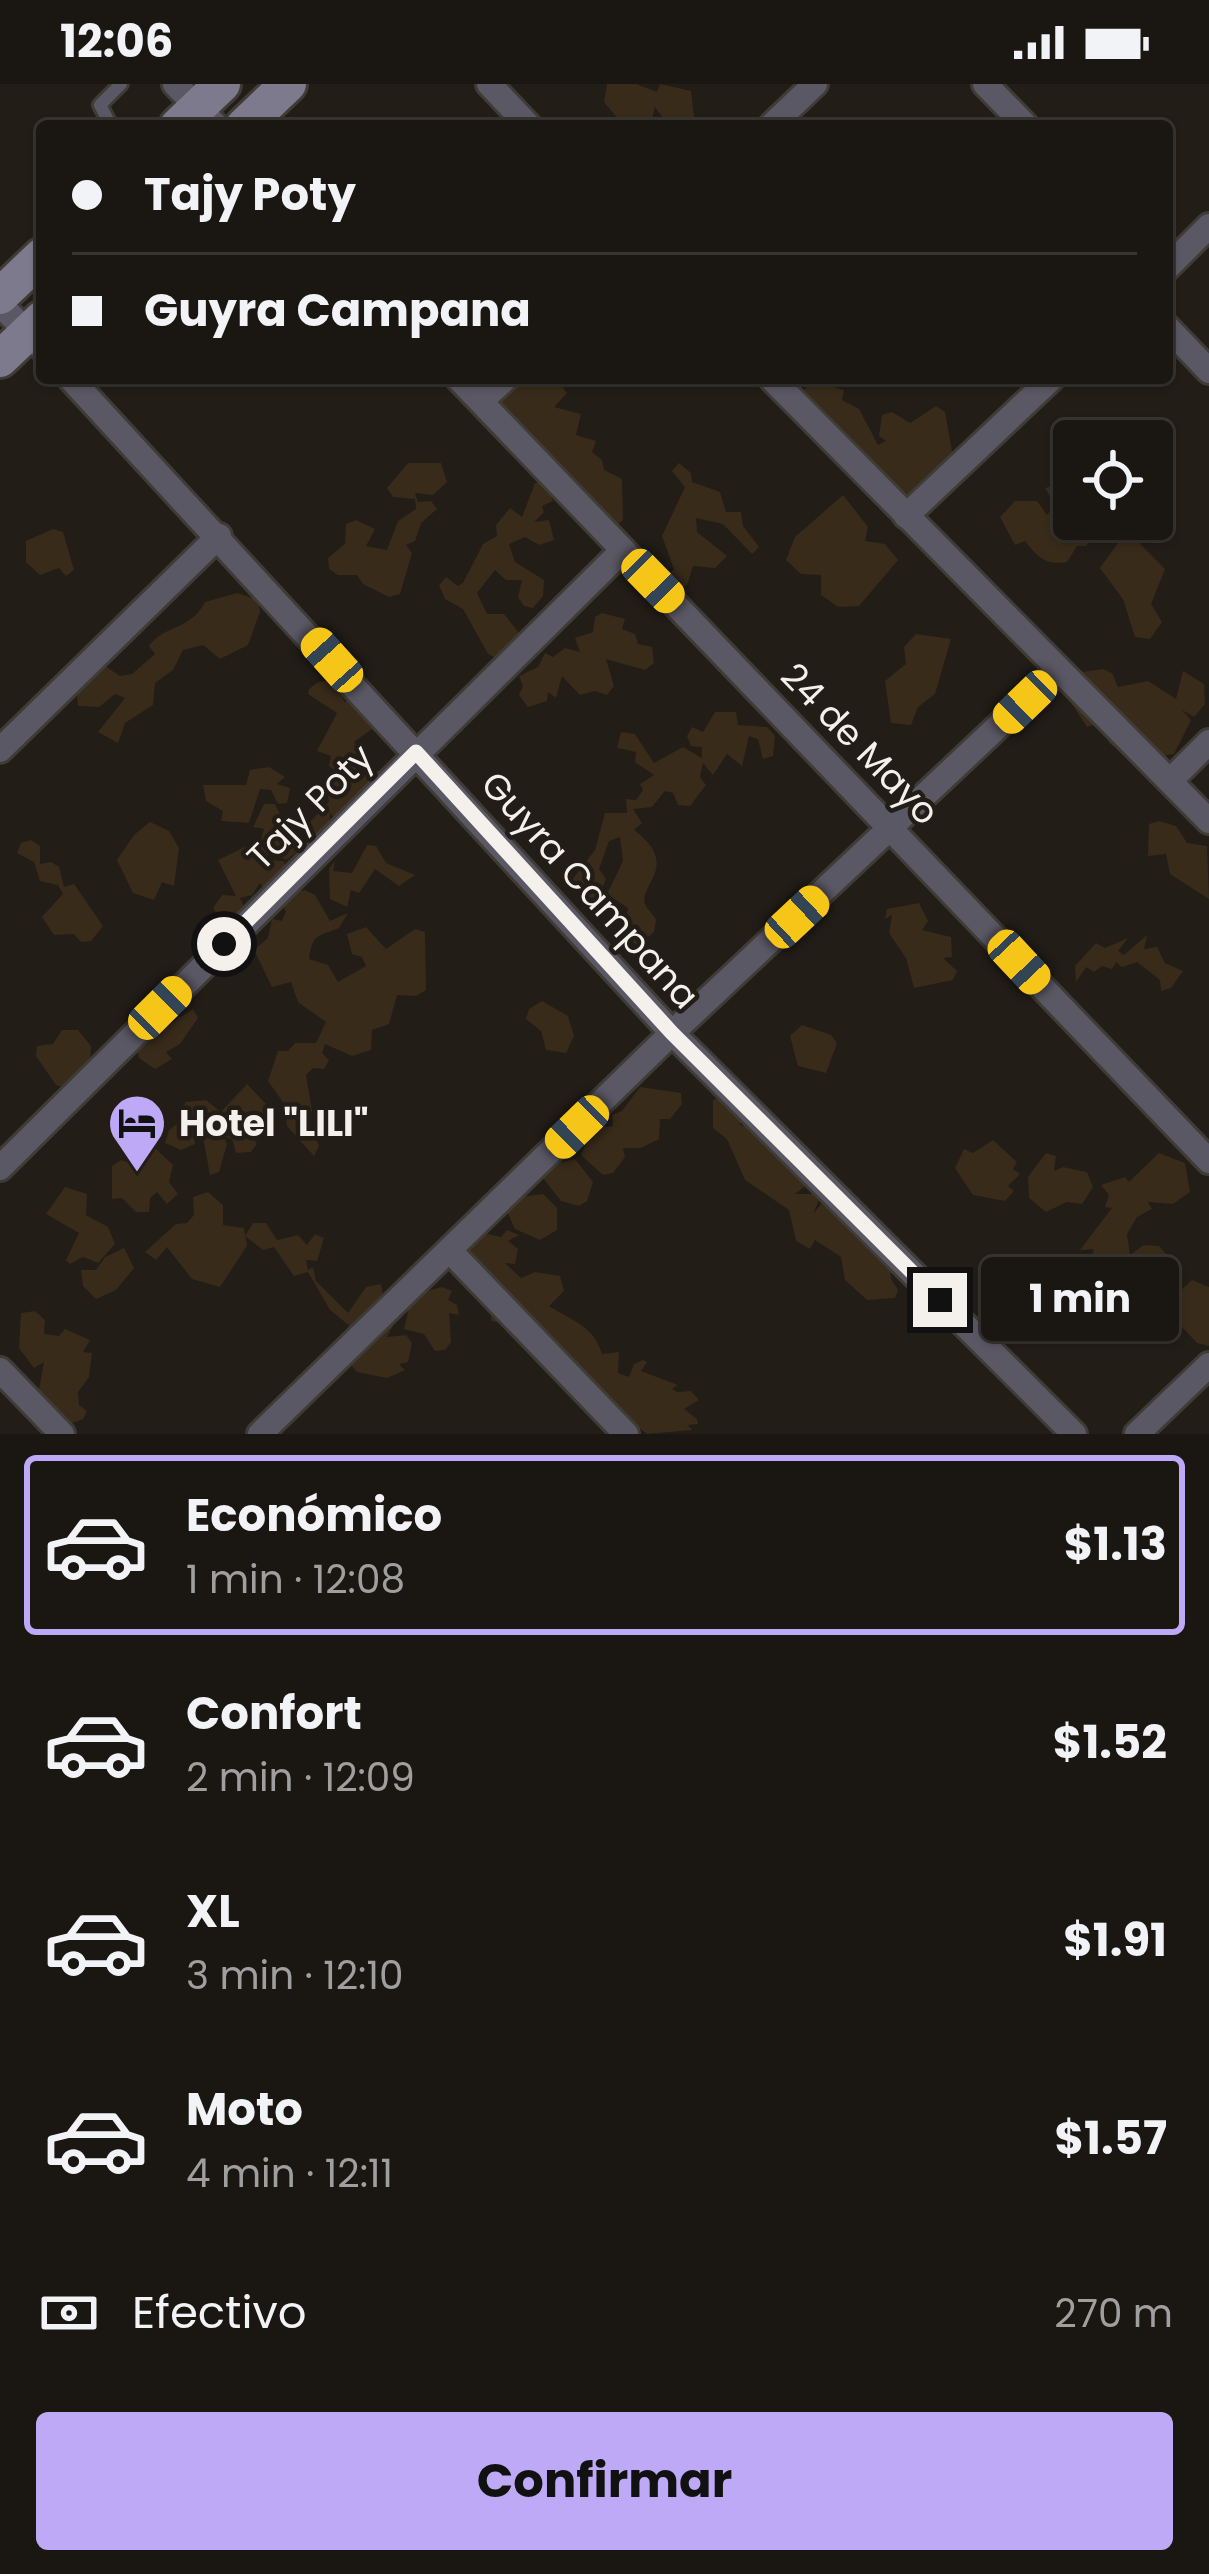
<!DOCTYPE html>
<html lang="es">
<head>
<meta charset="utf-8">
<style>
  :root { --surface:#1a1611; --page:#231f1a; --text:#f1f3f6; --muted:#9f9f9f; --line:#383531; --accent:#bda9f5 }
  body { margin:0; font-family:Poppins,sans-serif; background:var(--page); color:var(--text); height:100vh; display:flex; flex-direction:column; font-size:45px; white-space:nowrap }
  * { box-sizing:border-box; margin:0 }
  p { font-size:39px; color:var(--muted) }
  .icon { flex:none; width:66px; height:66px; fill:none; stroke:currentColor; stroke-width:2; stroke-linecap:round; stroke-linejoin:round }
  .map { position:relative; height:1350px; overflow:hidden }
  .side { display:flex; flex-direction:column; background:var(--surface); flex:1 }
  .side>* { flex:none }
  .hud { position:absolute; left:36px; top:36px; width:1137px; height:264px; border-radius:12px; box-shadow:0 3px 9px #0004,0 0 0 3px var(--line); display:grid; align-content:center; height:264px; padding:0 36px; background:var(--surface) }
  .tools { position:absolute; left:1053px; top:336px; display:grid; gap:24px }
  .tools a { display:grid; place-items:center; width:120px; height:120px; border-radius:12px; background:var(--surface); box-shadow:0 3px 9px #0004,0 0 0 3px var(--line); font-size:60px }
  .end { position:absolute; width:54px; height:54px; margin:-27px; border:15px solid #f4f0ec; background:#111; box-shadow:0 0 0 6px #111 }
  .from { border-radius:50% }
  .bubble { position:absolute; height:84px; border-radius:12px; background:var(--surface); box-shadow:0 3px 9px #0004,0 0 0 3px var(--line); font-size:39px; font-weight:700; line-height:84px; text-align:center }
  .car { position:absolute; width:36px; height:72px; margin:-36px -18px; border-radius:15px; box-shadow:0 0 9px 3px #0007; background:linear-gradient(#f5c518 24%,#345 0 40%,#f5c518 0 76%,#345 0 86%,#f5c518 0) }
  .hud b { display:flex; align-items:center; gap:42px; height:114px; font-size:45px }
  .hud b+b { border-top:3px solid var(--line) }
  .hud i { width:30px; height:30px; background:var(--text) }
  ul { padding:21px 0 0; list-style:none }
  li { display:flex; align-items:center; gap:36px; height:180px; margin:0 24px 18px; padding:0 12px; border:6px solid transparent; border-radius:12px }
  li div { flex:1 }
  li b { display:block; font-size:45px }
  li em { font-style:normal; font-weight:700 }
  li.selected { border-color:var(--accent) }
  li>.icon { width:108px; height:108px; stroke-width:1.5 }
  .pay { display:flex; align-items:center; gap:30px; height:132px; padding:0 36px; font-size:45px }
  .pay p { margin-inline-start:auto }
  .button { display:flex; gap:24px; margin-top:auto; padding:24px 36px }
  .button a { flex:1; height:138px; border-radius:12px; background:var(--accent); color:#111; font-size:48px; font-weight:700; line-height:138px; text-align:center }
  .status { display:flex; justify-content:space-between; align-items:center; height:84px; padding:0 60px; background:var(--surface); direction:ltr }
  .status svg { height:33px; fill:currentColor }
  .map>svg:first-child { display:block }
  .green { fill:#382b1a }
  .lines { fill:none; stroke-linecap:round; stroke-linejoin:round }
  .lane-casing { stroke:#3f3b35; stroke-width:18 }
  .street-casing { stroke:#3f3b35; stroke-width:30 }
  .secondary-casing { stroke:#3f3b35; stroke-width:42 }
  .lane { stroke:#5b5865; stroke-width:12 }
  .street { stroke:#5b5865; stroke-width:24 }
  .secondary { stroke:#7e7a8e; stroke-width:36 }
  .route { stroke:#f4f0ec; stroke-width:15 }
  .labels { text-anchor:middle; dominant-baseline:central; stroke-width:9; stroke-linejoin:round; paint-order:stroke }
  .street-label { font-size:36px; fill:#f4f0ec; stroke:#221d17 }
  .poi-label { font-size:36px; font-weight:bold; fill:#f4f0ec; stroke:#221d17; text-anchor:start }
</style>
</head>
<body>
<div class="status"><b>12:06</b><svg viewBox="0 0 49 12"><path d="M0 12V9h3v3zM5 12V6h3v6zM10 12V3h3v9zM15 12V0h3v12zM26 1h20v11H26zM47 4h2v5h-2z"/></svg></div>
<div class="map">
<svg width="1209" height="1350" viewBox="0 0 1209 1350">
  <rect width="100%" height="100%" fill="#221d17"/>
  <g class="green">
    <polygon points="607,0 636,0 657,8 660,0 691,7 695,42 669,42 655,23 650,42 624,42 604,18"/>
    <polygon points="514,294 556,294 567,309 554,323 581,330 576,351 596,357 592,368 602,376 604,386 622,395 623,436 615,443 497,327"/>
    <polygon points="813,297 844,306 842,316 859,325 878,361 886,357 879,352 882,331 892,328 910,339 936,322 945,328 952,367 945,396 917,412 897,412 821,327 800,323 798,312"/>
    <polygon points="408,379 441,379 447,398 433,411 415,409 418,418 431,417 437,425 421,439 415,457 406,461 412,469 400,510 389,513 363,500 357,491 338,491 329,485 328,474 345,460 346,440 356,436 375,445 366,462 387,466 398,437 416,425 415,415 393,413 387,404"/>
    <polygon points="679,379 691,389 692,398 720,408 726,428 741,428 743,442 759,463 752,470 723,440 696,434 697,448 727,472 715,484 693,482 687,501 678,505 667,494 674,485 662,452 685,403 672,387"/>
    <path d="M1074 397V435H1096L1090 445 1093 454 1086 462H1077L1067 478C1046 482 1037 473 1025 457L1015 461 1000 433 1015 417H1037L1047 431 1055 421 1045 404Z"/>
    <polygon points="546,398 553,417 542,422 544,428 534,438 549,436 554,456 539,461 525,453 509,460 515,478 544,496 543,512 533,524 524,522 518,513 522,496 506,496 495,486 477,509 487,530 504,530 519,549 529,545 506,579 488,570 463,525 445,515 439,501 446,493 458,502 463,499 483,460 497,452 496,441 510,424 522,433 535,399"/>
    <polygon points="843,411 868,443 865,457 885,460 898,476 859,522 838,523 821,511 821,491 801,490 786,476 795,453"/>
    <polygon points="53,445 63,448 74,486 66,492 59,484 40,491 26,478 26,457"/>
    <polygon points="1133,453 1165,485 1151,520 1162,538 1150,555 1135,553 1123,515 1100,484 1118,459"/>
    <path d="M237 509 258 516 260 528 248 561 220 575 203 561 183 566 173 586 155 599 153 621 125 639 118 659 98 648 125 614 115 610 99 623 78 622 77 611 102 580 120 592 132 590 155 570 149 562C166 539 189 548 205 518Z"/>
    <polygon points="602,529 625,535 622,545 635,550 638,560 652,563 654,579 645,586 606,575 614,602 607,611 595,607 580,611 562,592 556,614 548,608 547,617 528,623 519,611 523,602 519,592 538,583 545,569 553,573 565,564 580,568 575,554 593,548 595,533"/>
    <polygon points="916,550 951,555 935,610 918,623 911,641 891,639 885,597 906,580 904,563"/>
    <polygon points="1103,585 1112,589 1118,603 1148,597 1176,615 1183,587 1204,600 1205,620 1194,633 1182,626 1191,636 1174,670 1133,677 1109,659 1105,637 1087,643 1070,617 1082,588"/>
    <polygon points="339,596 344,618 354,613 376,642 354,658 363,671 354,688 362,692 367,682 380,688 336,735 330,729 329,744 316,752 307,741 329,718 327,705 341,690 329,682 331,672 317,667 337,629 308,610 309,605 318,598"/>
    <path d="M715 628H736L738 641 767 643 775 652 773 672 763 675 758 655 749 652 742 682 727 670 713 691 703 679 700 693 706 701 690 722 678 721 673 709 665 707 652 723 633 725 642 739 634 746C682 782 638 801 645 820 647 826 654 830 656 836L654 848 638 862C622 849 625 843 628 824L607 810 623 777 620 753 609 757 599 785 606 795 598 814 585 813 571 797 595 766 605 729H627L626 715 636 716 643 706 640 700 654 691 635 678 636 668 617 664 621 648 635 650 654 679 683 663 702 674V663L691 662 687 652 692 643 703 648Z"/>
    <polygon points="269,683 285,693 277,700 290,704 287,719 278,720 271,706 260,705 249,739 221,737 223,727 206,717 203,701 246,701 250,686"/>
    <polygon points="264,720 275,720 288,747 298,752 298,767 286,776 269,766 268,776 284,777 287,790 265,807 260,799 252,811 240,814 246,827 226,846 213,824 222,811 236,812 218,776 261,755 264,745 253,743"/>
    <polygon points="1159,737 1176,742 1187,759 1207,762 1209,815 1170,790 1166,770 1148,772 1149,740"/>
    <polygon points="150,738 169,747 179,764 174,802 162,798 154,816 133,809 117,776 134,751"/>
    <polygon points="31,756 40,762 40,780 51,778 59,783 64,803 74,800 103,842 91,857 81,858 74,850 54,851 42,833 63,810 58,801 40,797 34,778 17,769 21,759"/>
    <polygon points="367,761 376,762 386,779 415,791 399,802 375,785 359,809 351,806 347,823 330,815 329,785 335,777 333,787 352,789"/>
    <path d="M305 806 315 811 330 837 348 829 339 844C318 853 313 848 309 875L328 881 338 898 366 882 362 873 352 870 347 850 366 843 386 865 415 845 425 848 426 906 416 912 397 911 389 940 372 946 371 966 352 972 325 960 322 969 329 976 324 985 313 984 306 991 312 1027 307 1036 319 1062 314 1072 287 1042 285 1021 268 997 278 967H288L295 959H316L326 938 298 918 291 898 272 903 254 866 268 854 272 835 282 837 286 827 280 819 285 810Z"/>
    <polygon points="919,819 928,837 922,846 951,853 952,873 943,874 957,887 953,896 914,904 906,874 889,849 892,831 885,835 887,825"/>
    <polygon points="1147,851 1144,865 1157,863 1165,879 1183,887 1171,904 1161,907 1160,896 1137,878 1122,883 1116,878 1112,885 1102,882 1094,888 1086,883 1076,898 1075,882 1096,859 1105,864 1128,854 1118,867 1124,871"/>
    <polygon points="542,917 568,932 574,952 566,969 546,966 541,947 526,935 529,925"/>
    <polygon points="193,925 198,934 180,960 166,968 172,975 155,985 139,974 136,963"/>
    <polygon points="802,941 831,951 837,959 826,989 798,982 790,952"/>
    <polygon points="62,946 78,946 91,962 90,982 71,1006 56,1001 36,972 37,962 53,960"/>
    <polygon points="247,1000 268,1022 259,1035 251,1035 249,1047 257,1060 251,1068 236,1069 232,1055 223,1052 227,1060 219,1088 210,1091 202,1048 194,1050 195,1060 181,1066 165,1059 169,1046 186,1033 182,1024 186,1018 206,1016 221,1028"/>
    <polygon points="640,1003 681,1009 682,1020 670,1035 660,1035 659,1055 641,1064 623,1064 625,1073 613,1089 603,1091 581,1071 592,1045 613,1042 612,1031 622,1027"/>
    <polygon points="735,1010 748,1036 739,1040 773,1056 808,1100 795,1110 814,1110 819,1116 813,1130 822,1119 832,1118 889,1174 891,1195 898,1206 895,1214 867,1216 845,1196 841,1173 815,1156 810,1165 796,1157 789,1126 745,1096 727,1055 713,1044 713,1016"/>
    <polygon points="993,1056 1017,1078 1013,1085 1020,1090 1008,1102 1014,1107 1005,1117 973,1111 955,1084 964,1065 973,1069"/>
    <polygon points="154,1063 173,1081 169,1098 178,1110 167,1120 157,1108 150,1114 149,1128 136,1128 122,1114 112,1115 112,1082 121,1076 139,1082 143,1073 135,1072"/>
    <polygon points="1046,1069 1056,1072 1054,1087 1063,1083 1087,1088 1093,1103 1082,1120 1067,1118 1046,1128 1029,1114 1028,1093"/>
    <polygon points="1159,1069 1185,1079 1190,1108 1173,1120 1148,1118 1152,1125 1137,1133 1127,1150 1130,1171 1144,1161 1159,1162 1177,1182 1179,1194 1169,1198 1164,1215 1140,1219 1131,1205 1116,1210 1115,1197 1108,1200 1089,1180 1094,1165 1080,1166 1112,1124 1105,1123 1109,1111 1101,1101 1125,1093 1129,1098"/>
    <polygon points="575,1075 593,1098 587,1117 579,1122 561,1117 543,1094 544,1082"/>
    <polygon points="65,1103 87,1110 86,1131 108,1143 115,1160 98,1179 83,1173 70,1180 66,1176 79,1149 46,1130"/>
    <polygon points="208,1108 223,1121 223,1141 244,1144 247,1162 220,1203 192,1195 167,1163 156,1176 145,1168 176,1140 187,1139 194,1131 193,1113"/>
    <polygon points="543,1110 557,1124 557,1146 540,1156 515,1145 504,1121 512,1114"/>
    <polygon points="253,1139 266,1139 277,1156 298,1151 307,1161 315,1150 324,1154 317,1177 306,1176 308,1186 313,1183 316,1197 348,1229 366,1203 381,1200 384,1215 368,1246 393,1242 387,1253 406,1251 412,1259 408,1278 399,1280 405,1286 387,1294 357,1288 351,1281 362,1252 330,1226 308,1188 294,1192 274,1163 263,1166 245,1152"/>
    <path d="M507 1146 519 1151 508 1157 518 1165 515 1180 505 1179 521 1194 535 1188 560 1192 564 1207 549 1222C571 1236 594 1242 602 1270L619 1268 618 1289 629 1293 634 1280 643 1276 647 1278 641 1287 678 1301 672 1305 677 1308 691 1307 699 1316 684 1325 697 1335 698 1340 688 1341 692 1346 647 1350 618 1328 580 1324 579 1304 536 1269 531 1272 506 1247 508 1240 491 1237 492 1214 464 1167 479 1148 501 1153Z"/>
    <polygon points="124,1164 134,1184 116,1206 96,1215 83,1202 81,1186 96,1186 105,1173"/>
    <polygon points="1192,1196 1209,1203 1209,1262 1197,1259 1173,1233 1176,1211"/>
    <polygon points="442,1203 452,1207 448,1216 457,1221 459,1231 449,1229 451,1258 445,1266 435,1267 424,1250 404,1245 412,1211"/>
    <polygon points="35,1227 45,1236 44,1250 59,1252 65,1245 90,1256 83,1268 92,1269 89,1293 78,1308 79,1321 87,1327 83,1335 65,1342 38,1311 44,1278 34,1284 19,1264 21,1229"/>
  </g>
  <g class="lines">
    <g class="lane-casing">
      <polyline id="lane" points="111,42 100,21 121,0"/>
    </g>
    <g class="street-casing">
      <g id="street">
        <polyline points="175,0 216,42"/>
        <polyline points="489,0 529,42"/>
        <polyline points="985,0 1026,42"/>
        <polyline points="771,42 815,0"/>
        <polyline points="1167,184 1209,142"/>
        <polyline points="0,220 42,264"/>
        <polyline points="1167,243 1209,287"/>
        <polyline points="70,294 672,949 1074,1350"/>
        <polyline points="458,294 1209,1077"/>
        <polyline points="771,294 1209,737"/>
        <polyline points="481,317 506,294"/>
        <polyline points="906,432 1052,294"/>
        <polyline points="0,666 219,452"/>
        <polyline points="1170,697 1209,658"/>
        <polyline points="0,1084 623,466"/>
        <polyline points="451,1168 626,1350"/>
        <polyline points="0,1286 62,1350"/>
        <polyline points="260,1350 672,949 1058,586"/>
        <polyline points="1137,1350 1209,1281"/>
      </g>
    </g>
    <g class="secondary-casing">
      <g id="secondary">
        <polyline points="178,42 222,0"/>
        <polyline points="244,42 288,0"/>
        <polyline points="0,212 42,172"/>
        <polyline points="0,275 42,235"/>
      </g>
    </g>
    <use href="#lane" class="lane"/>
    <use href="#street" class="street"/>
    <use href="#secondary" class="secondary"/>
  </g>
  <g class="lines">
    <polyline class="route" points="224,860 416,668 672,949 940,1216"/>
  </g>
  <defs>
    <g id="hotel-pin" transform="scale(3)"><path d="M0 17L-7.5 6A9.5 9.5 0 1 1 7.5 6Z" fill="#bda9f5" stroke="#221d17"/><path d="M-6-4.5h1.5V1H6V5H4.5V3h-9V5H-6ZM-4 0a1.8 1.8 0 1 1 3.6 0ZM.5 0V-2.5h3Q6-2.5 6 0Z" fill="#111"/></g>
  </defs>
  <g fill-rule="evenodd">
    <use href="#hotel-pin" x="137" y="1039"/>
  </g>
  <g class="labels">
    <g class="street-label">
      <text transform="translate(860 660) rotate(46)">24 de Mayo</text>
      <text transform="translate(310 723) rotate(-45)">Tajy Poty</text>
      <text transform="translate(590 806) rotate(48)">Guyra Campana</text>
    </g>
    <g class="poi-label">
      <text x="179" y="1039">Hotel "LILI"</text>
    </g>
  </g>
</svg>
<div class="tools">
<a><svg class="icon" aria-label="locate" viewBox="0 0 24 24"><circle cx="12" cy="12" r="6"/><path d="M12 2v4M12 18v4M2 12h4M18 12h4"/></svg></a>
</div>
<i class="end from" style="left:224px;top:860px"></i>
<i class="end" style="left:940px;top:1216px"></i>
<div class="bubble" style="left:981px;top:1173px;width:198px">1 min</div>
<i class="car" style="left:653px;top:497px;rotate:136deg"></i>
<i class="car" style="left:332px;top:576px;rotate:318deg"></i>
<i class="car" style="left:1025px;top:618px;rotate:226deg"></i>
<i class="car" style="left:797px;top:833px;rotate:47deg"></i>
<i class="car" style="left:1019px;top:878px;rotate:137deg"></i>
<i class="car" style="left:160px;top:924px;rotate:45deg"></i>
<i class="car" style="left:577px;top:1043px;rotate:226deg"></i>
<div class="hud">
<b><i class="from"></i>Tajy Poty</b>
<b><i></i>Guyra Campana</b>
</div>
</div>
<section class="side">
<ul>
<li class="selected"><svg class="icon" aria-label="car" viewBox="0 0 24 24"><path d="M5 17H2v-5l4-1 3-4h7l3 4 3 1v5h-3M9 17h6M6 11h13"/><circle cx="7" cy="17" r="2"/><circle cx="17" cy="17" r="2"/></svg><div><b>Económico</b><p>1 min · 12:08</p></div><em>$1.13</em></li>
<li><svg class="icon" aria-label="car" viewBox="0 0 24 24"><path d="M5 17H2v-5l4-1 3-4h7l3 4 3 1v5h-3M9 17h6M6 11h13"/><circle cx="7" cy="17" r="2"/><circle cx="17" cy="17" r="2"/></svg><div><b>Confort</b><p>2 min · 12:09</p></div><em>$1.52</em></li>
<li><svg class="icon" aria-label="car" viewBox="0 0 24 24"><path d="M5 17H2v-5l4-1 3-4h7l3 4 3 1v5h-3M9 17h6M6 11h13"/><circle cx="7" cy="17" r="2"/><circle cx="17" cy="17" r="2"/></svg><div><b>XL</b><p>3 min · 12:10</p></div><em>$1.91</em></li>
<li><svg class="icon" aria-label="car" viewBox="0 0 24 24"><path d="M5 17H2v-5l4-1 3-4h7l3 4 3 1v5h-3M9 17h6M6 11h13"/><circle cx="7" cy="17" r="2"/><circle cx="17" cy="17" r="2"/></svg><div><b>Moto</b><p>4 min · 12:11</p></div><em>$1.57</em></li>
</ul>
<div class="pay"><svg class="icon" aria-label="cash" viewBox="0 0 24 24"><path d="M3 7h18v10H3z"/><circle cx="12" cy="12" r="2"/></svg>Efectivo<p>270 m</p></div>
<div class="button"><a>Confirmar</a></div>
</section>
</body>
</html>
